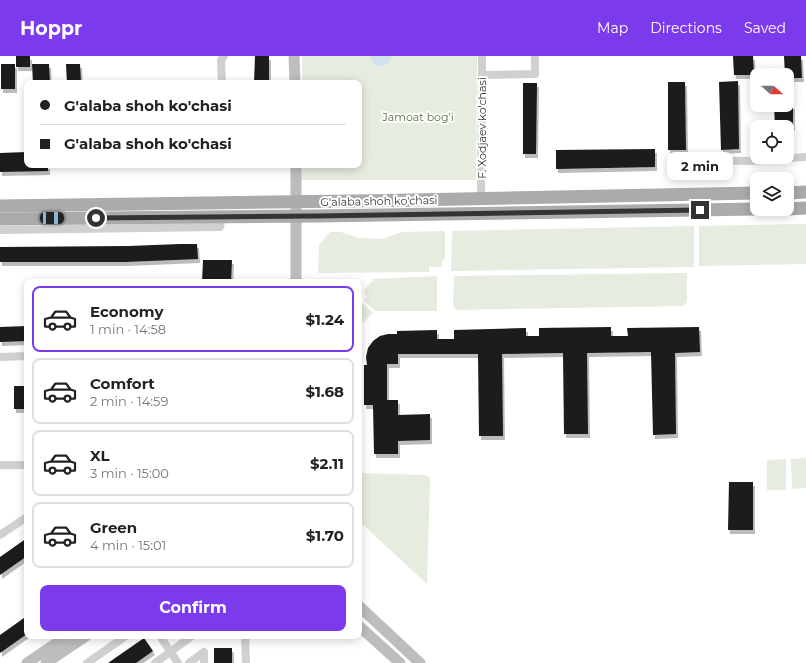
<!DOCTYPE html>
<html lang="en">
<head>
<meta charset="utf-8">
<style>
  :root { --surface:#fff; --page:#f6f6f6; --text:#222; --muted:#767676; --line:#e0e0e0; --accent:#7c3aed }
  body { margin:0; font-family:Montserrat,sans-serif; background:var(--page); color:var(--text); height:100vh; display:flex; flex-direction:column; font-size:15px; white-space:nowrap }
  * { box-sizing:border-box; margin:0 }
  p { font-size:13px; color:var(--muted) }
  .icon { flex:none; width:22px; height:22px; fill:none; stroke:currentColor; stroke-width:2; stroke-linecap:round; stroke-linejoin:round }
  .map { position:relative; flex:1; overflow:hidden }
  .drawer { position:absolute; left:24px; top:223px; width:338px; height:360px; display:flex; flex-direction:column; background:var(--surface); border-radius:8px; box-shadow:0 2px 10px #0003 }
  .drawer>* { flex:none }
  .top-card { position:absolute; left:24px; top:24px; width:338px; height:88px; border-radius:8px; box-shadow:0 2px 10px #0003; display:grid; align-content:center; height:88px; padding:0 16px; background:var(--surface) }
  .needle { width:26px; rotate:111deg }
  .fabs { position:absolute; left:750px; top:12px; display:grid; gap:8px }
  .fabs a { display:grid; place-items:center; width:44px; height:44px; border-radius:8px; background:var(--surface); box-shadow:0 2px 10px #0003; font-size:20px }
  .end { position:absolute; width:18px; height:18px; margin:-9px; border:5px solid #333; background:#fff; box-shadow:0 0 0 2px #fff }
  .from { border-radius:50% }
  .bubble { position:absolute; height:28px; border-radius:8px; background:var(--surface); box-shadow:0 2px 10px #0003; font-size:13px; font-weight:700; line-height:28px; text-align:center }
  .car { position:absolute; width:12px; height:24px; margin:-12px -6px; border-radius:5px; box-shadow:0 0 3px 1px #0007; background:linear-gradient(#222 24%,#8ab4d8 0 40%,#222 0 76%,#8ab4d8 0 86%,#222 0) }
  .top-card b { display:flex; align-items:center; gap:14px; height:38px; font-size:15px }
  .top-card b+b { border-top:1px solid var(--line) }
  .top-card i { width:10px; height:10px; background:var(--text) }
  ul { padding:7px 0 0; list-style:none }
  li { display:flex; align-items:center; gap:12px; height:66px; margin:0 8px 6px; padding:0 8px; border:2px solid var(--line); border-radius:8px }
  li div { flex:1 }
  li b { display:block; font-size:15px }
  li em { font-style:normal; font-weight:700 }
  li.on { border-color:var(--accent) }
  li>.icon { width:36px; height:36px; stroke-width:1.5 }
  .button { display:flex; gap:8px; margin-top:auto; padding:8px 16px }
  .button a { flex:1; height:46px; border-radius:8px; background:var(--accent); color:#fff; font-size:16px; font-weight:700; line-height:46px; text-align:center }
  header { display:flex; align-items:center; gap:24px; box-sizing:border-box; height:56px; padding:0 20px; background:var(--accent); color:#fff }
  header strong { font-size:19px }
  nav { display:flex; gap:22px; margin-inline-start:auto; font-size:14px }
  .map>svg:first-child { display:block }
  .green { fill:#e6ecdf }
  .water { fill:#cfe2ee }
  .building { fill:#1a1a1a; filter:url(#shadow) }
  .lines { fill:none; stroke-linecap:round; stroke-linejoin:round }
  .street { stroke:#d0d0d0; stroke-width:8 }
  .secondary { stroke:#bdbdbd; stroke-width:11 }
  .primary { stroke:#ababab; stroke-width:13 }
  .route { stroke:#333; stroke-width:5 }
  .labels { text-anchor:middle; dominant-baseline:central; stroke-width:4; stroke-linejoin:round; paint-order:stroke }
  .park-label { font-size:11px; fill:#56703f; stroke:#fff }
  .street-label { font-size:11px; fill:#333; stroke:#fff }
</style>
</head>
<body>
<header>
<strong>Hoppr</strong>
<nav><a>Map</a><a>Directions</a><a>Saved</a></nav>
</header>
<div class="map">
<svg width="806" height="607" viewBox="0 0 806 607">
  <defs>
    <filter id="shadow"><feDropShadow dx="2" dy="4" stdDeviation="0" flood-color="#0004"/></filter>
  </defs>
  <rect width="100%" height="100%" fill="#fff"/>
  <g class="green">
    <polygon points="302,0 477,0 476,124 301,124 301,109 359,109 359,27 302,27"/>
    <polygon points="806,168 806,208 699,210 699,170"/>
    <polygon points="694,170 694,211 451,215 452,175"/>
    <polygon points="445,175 445,204 442,203 442,211 429,211 429,216 318,217 319,189 330,176 341,176 359,182 382,183 401,176"/>
    <polygon points="687,217 687,246 683,250 458,254 456,254 453,250 454,220"/>
    <polygon points="437,220 437,255 375,255 364,245 366,241 364,234 374,223"/>
    <polygon points="362,247 373,257 363,267 359,264 359,248"/>
    <polygon points="806,402 806,432 792,433 791,403"/>
    <polygon points="786,403 786,434 767,434 767,404"/>
    <polygon points="359,417 424,419 429,421 430,425 427,528 359,465"/>
  </g>
  <path class="water" d="M370 0H391C389 9 382 13 374 8Z"/>
  <g class="building">
    <rect x="16" y="0" width="14" height="11"/>
    <polygon points="255,0 269,0 269,27 254,27"/>
    <polygon points="733,0 753,0 754,19 734,19"/>
    <polygon points="784,0 801,0 802,22 787,22 787,19 785,19"/>
    <rect x="1" y="8" width="14" height="25"/>
    <polygon points="32,8 49,8 50,27 33,27"/>
    <polygon points="66,8 80,8 81,27 67,27"/>
    <polygon points="738,25 739,93 721,94 719,26"/>
    <polygon points="668,26 685,26 686,94 668,94"/>
    <polygon points="523,27 537,27 536,98 523,98"/>
    <polygon points="774,49 793,49 793,71 775,71"/>
    <polygon points="655,93 655,111 556,113 556,94"/>
    <polygon points="27,96 27,109 48,109 48,115 0,116 0,97"/>
    <polygon points="180,188 197,188 198,203 125,206 0,206 0,191 129,190"/>
    <polygon points="203,204 232,204 231,226 202,226"/>
    <polygon points="27,270 27,285 0,286 0,271"/>
    <polygon points="611,271 611,280 628,280 627,272 699,271 700,296 675,297 676,378 653,379 651,296 587,297 588,378 564,378 563,297 502,298 503,380 479,380 478,298 398,298 398,308 387,308 387,344 398,344 398,359 430,358 430,384 398,385 398,398 374,398 373,349 364,349 364,309 367,309 366,301 368,292 373,285 380,280 388,278 397,278 397,275 437,274 437,283 454,283 454,274 526,272 526,280 539,280 539,272"/>
    <rect x="14" y="330" width="13" height="23"/>
    <polygon points="729,426 753,426 753,474 728,474"/>
    <polygon points="27,482 27,500 0,519 0,501"/>
    <polygon points="24,562 27,567 27,578 0,597 0,579"/>
    <polygon points="144,582 153,595 136,607 108,607"/>
    <rect x="214" y="592" width="18" height="15"/>
  </g>
  <g class="lines">
    <g class="street">
      <polyline points="482,19 535,18 535,0"/>
      <polyline points="222,27 221,4 224,0"/>
      <polyline points="698,104 749,105 806,101"/>
      <polyline points="481,143 482,0"/>
      <polyline points="0,174 220,171 222,161"/>
      <polyline points="0,301 27,300"/>
      <polyline points="0,409 27,409"/>
      <polyline points="0,479 27,461"/>
      <polyline points="160,580 178,607"/>
      <polyline points="245,580 246,607"/>
      <polyline points="87,607 126,580"/>
      <polyline points="155,607 192,580"/>
      <polyline points="189,607 204,596 204,607"/>
    </g>
    <g class="secondary">
      <polyline points="294,0 295,27"/>
      <polyline points="296,109 296,226"/>
      <polyline points="359,550 420,607"/>
      <polyline points="359,570 400,607"/>
      <polyline points="27,607 67,580"/>
      <polyline points="46,607 86,580"/>
    </g>
    <g class="primary">
      <polyline points="787,137 806,136"/>
      <path d="M0 150C252 148 505 142 757 137"/>
      <polyline points="787,153 806,152"/>
      <polyline points="0,163 316,160 757,153"/>
    </g>
  </g>
  <g class="lines">
    <polyline class="route" points="96,162 316,160 700,154"/>
  </g>
  <g class="labels">
    <g class="park-label">
      <text x="418" y="61">Jamoat bog'i</text>
    </g>
    <g class="street-label">
      <text transform="translate(482 72) rotate(-90)">F. Xodjaev ko'chasi</text>
      <text transform="translate(379 145) rotate(-1)">G'alaba shoh ko'chasi</text>
    </g>
  </g>
</svg>
<div class="fabs">
<a><svg class="needle" viewBox="-14 -14 28 28"><path d="M0-13l5 13h-10z" fill="#e53935"/><path d="M0 13l5-13h-10z" fill="#767676"/></svg></a>
<a><svg class="icon" aria-label="locate" viewBox="0 0 24 24"><circle cx="12" cy="12" r="6"/><path d="M12 2v4M12 18v4M2 12h4M18 12h4"/></svg></a>
<a><svg class="icon" aria-label="layers" viewBox="0 0 24 24"><path d="M12 4l9 5-9 5-9-5zM3 14l9 5 9-5"/></svg></a>
</div>
<i class="end from" style="left:96px;top:162px"></i>
<i class="end" style="left:700px;top:154px"></i>
<div class="bubble" style="left:667px;top:96px;width:66px">2 min</div>
<i class="car" style="left:52px;top:162px;rotate:90deg"></i>
<div class="top-card">
<b><i class="from"></i>G'alaba shoh ko'chasi</b>
<b><i></i>G'alaba shoh ko'chasi</b>
</div>
<section class="drawer">
<ul>
<li class="on"><svg class="icon" aria-label="car" viewBox="0 0 24 24"><path d="M5 17H2v-5l4-1 3-4h7l3 4 3 1v5h-3M9 17h6M6 11h13"/><circle cx="7" cy="17" r="2"/><circle cx="17" cy="17" r="2"/></svg><div><b>Economy</b><p>1 min · 14:58</p></div><em>$1.24</em></li>
<li><svg class="icon" aria-label="car" viewBox="0 0 24 24"><path d="M5 17H2v-5l4-1 3-4h7l3 4 3 1v5h-3M9 17h6M6 11h13"/><circle cx="7" cy="17" r="2"/><circle cx="17" cy="17" r="2"/></svg><div><b>Comfort</b><p>2 min · 14:59</p></div><em>$1.68</em></li>
<li><svg class="icon" aria-label="car" viewBox="0 0 24 24"><path d="M5 17H2v-5l4-1 3-4h7l3 4 3 1v5h-3M9 17h6M6 11h13"/><circle cx="7" cy="17" r="2"/><circle cx="17" cy="17" r="2"/></svg><div><b>XL</b><p>3 min · 15:00</p></div><em>$2.11</em></li>
<li><svg class="icon" aria-label="car" viewBox="0 0 24 24"><path d="M5 17H2v-5l4-1 3-4h7l3 4 3 1v5h-3M9 17h6M6 11h13"/><circle cx="7" cy="17" r="2"/><circle cx="17" cy="17" r="2"/></svg><div><b>Green</b><p>4 min · 15:01</p></div><em>$1.70</em></li>
</ul>
<div class="button"><a>Confirm</a></div>
</section>
</div>
</body>
</html>
